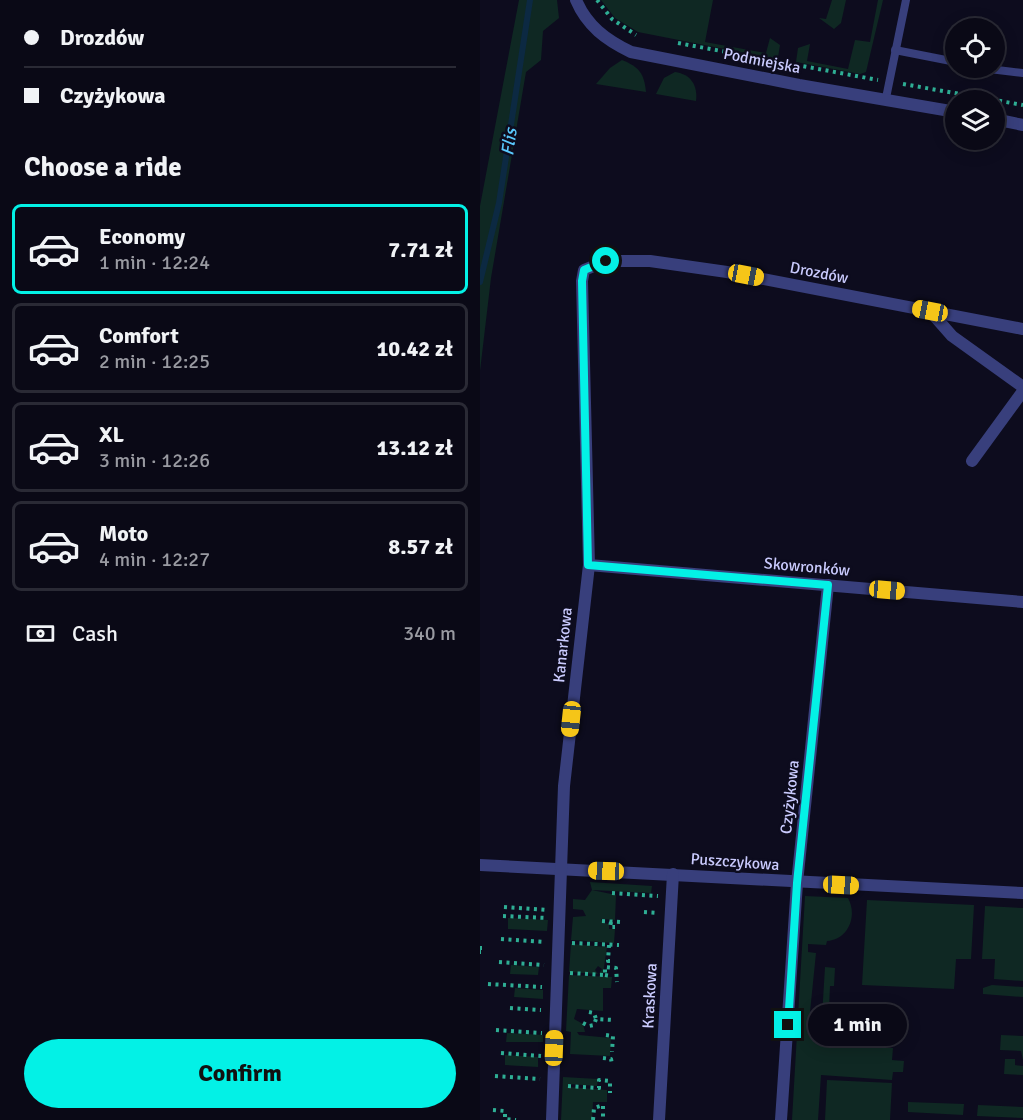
<!DOCTYPE html>
<html lang="en">
<head>
<meta charset="utf-8">
<style>
  :root { --surface:#0a0916; --page:#13121f; --text:#f1f3f6; --muted:#999aa1; --line:#2a2a35; --accent:#03f1e6 }
  body { margin:0; font-family:Signika,sans-serif; background:var(--page); color:var(--text); height:100vh; display:flex; flex-direction:column; font-size:22px; white-space:nowrap }
  * { box-sizing:border-box; margin:0 }
  p { font-size:20px; color:var(--muted) }
  .icon { flex:none; width:33px; height:33px; fill:none; stroke:currentColor; stroke-width:2; stroke-linecap:round; stroke-linejoin:round }
  .map { position:relative; flex:1; overflow:hidden }
  .side { display:flex; flex-direction:column; background:var(--surface); width:480px }
  .side>* { flex:none }
  .hud { display:grid; align-content:center; height:132px; padding:0 24px; background:var(--surface) }
  .buttons { position:absolute; left:465px; top:18px; display:grid; gap:12px }
  .buttons a { display:grid; place-items:center; width:60px; height:60px; border-radius:50%; background:var(--surface); box-shadow:0 3px 15px #0003,0 0 0 2px var(--line); font-size:30px }
  .end { position:absolute; width:27px; height:27px; margin:-14px; border:8px solid #03f1e6; background:#111; box-shadow:0 0 0 3px #111 }
  .from { border-radius:50% }
  .bubble { position:absolute; height:42px; border-radius:21px; background:var(--surface); box-shadow:0 3px 15px #0003,0 0 0 2px var(--line); font-size:20px; font-weight:700; line-height:42px; text-align:center }
  .car { position:absolute; width:18px; height:36px; margin:-18px -9px; border-radius:8px; box-shadow:0 0 4px 2px #0007; background:linear-gradient(#f5c518 24%,#345 0 40%,#f5c518 0 76%,#345 0 86%,#f5c518 0) }
  .hud b { display:flex; align-items:center; gap:21px; height:57px; font-size:22px }
  .hud b+b { border-top:2px solid var(--line) }
  .hud i { width:15px; height:15px; background:var(--text) }
  ul { padding:0; list-style:none }
  li { display:flex; align-items:center; gap:18px; height:90px; margin:0 12px 9px; padding:0 12px; border:3px solid var(--line); border-radius:9px }
  li div { flex:1 }
  li b { display:block; font-size:22px }
  li em { font-style:normal; font-weight:700 }
  li.on { border-color:var(--accent) }
  li>.icon { width:54px; height:54px; stroke-width:1.5 }
  h2 { padding:0 24px; font-size:27px; line-height:72px }
  .pay { display:flex; align-items:center; gap:15px; height:66px; padding:0 24px; font-size:22px }
  .pay p { margin-inline-start:auto }
  .cta { display:flex; gap:12px; margin-top:auto; padding:12px 24px }
  .cta a { flex:1; height:69px; border-radius:36px; background:var(--accent); color:#111; font-size:24px; font-weight:700; line-height:69px; text-align:center }
  main { display:flex; flex:1; min-height:0 }
  .map>svg:first-child { display:block }
  .green { fill:#0f2823 }
  .lines { fill:none; stroke-linecap:round; stroke-linejoin:round }
  .stream { stroke:#0c2942; stroke-width:6 }
  .path { stroke:#2eae94; stroke-width:4; stroke-dasharray:3 4.5; stroke-linecap:butt }
  .service { stroke:#383f7c; stroke-width:8 }
  .minor { stroke:#383f7c; stroke-width:12 }
  .route { stroke:#03f1e6; stroke-width:8 }
  .labels { text-anchor:middle; dominant-baseline:central; stroke-width:5; stroke-linejoin:round; paint-order:stroke }
  .street-label { font-size:16px; fill:#cacbfe; stroke:#0d0c1e }
  .water-label { font-size:18px; font-style:italic; fill:#59c9fd; stroke:#0d0c1e }
</style>
</head>
<body>
<main>
<section class="side">
<div class="hud">
<b><i class="from"></i>Drozdów</b>
<b><i></i>Czyżykowa</b>
</div>
<h2>Choose a ride</h2>
<ul>
<li class="on"><svg class="icon" aria-label="car" viewBox="0 0 24 24"><path d="M5 17H2v-5l4-1 3-4h7l3 4 3 1v5h-3M9 17h6M6 11h13"/><circle cx="7" cy="17" r="2"/><circle cx="17" cy="17" r="2"/></svg><div><b>Economy</b><p>1 min · 12:24</p></div><em>7.71 zł</em></li>
<li><svg class="icon" aria-label="car" viewBox="0 0 24 24"><path d="M5 17H2v-5l4-1 3-4h7l3 4 3 1v5h-3M9 17h6M6 11h13"/><circle cx="7" cy="17" r="2"/><circle cx="17" cy="17" r="2"/></svg><div><b>Comfort</b><p>2 min · 12:25</p></div><em>10.42 zł</em></li>
<li><svg class="icon" aria-label="car" viewBox="0 0 24 24"><path d="M5 17H2v-5l4-1 3-4h7l3 4 3 1v5h-3M9 17h6M6 11h13"/><circle cx="7" cy="17" r="2"/><circle cx="17" cy="17" r="2"/></svg><div><b>XL</b><p>3 min · 12:26</p></div><em>13.12 zł</em></li>
<li><svg class="icon" aria-label="car" viewBox="0 0 24 24"><path d="M5 17H2v-5l4-1 3-4h7l3 4 3 1v5h-3M9 17h6M6 11h13"/><circle cx="7" cy="17" r="2"/><circle cx="17" cy="17" r="2"/></svg><div><b>Moto</b><p>4 min · 12:27</p></div><em>8.57 zł</em></li>
</ul>
<div class="pay"><svg class="icon" aria-label="cash" viewBox="0 0 24 24"><path d="M3 7h18v10H3z"/><circle cx="12" cy="12" r="2"/></svg>Cash<p>340 m</p></div>
<div class="cta"><a>Confirm</a></div>
</section>
<div class="map">
<svg width="543" height="1120" viewBox="0 0 543 1120">
  <rect width="100%" height="100%" fill="#0d0c1e"/>
  <g class="green">
    <polygon points="39,0 77,0 79,18 63,31 61,60 46,72 11,278 0,371 0,206"/>
    <polygon points="121,0 233,0 225,42 286,53 290,38 300,45 298,57 296,59 158,32 135,18"/>
    <polygon points="352,0 366,0 361,23 354,29 339,18 346,19"/>
    <polygon points="398,0 403,0 386,72 380,74 316,62 318,48 330,44 327,61 368,69 375,40 390,42"/>
    <path d="M142 60C159 67 164 73 166 92L116 84 130 68Z"/>
    <path d="M195 72C211 74 218 86 216 101L176 94 184 78Z"/>
    <polygon points="110,882 172,886 171,893 112,890"/>
    <polygon points="112,890 136,895 135,920 121,919 123,923 129,924 129,929 135,929 134,943 91,940 93,917 106,916 103,910 93,909 93,899 105,900"/>
    <path d="M325 896 368 898C378 916 368 940 347 941L346 945 328 944V952L336 953 328 1032 341 1033 345 967 355 968 354 986H350L348 1033 375 1034V1047L413 1048 412 1060 424 1061 423 1072H413L412 1080 341 1075 338 1120H312Z"/>
    <polygon points="387,900 494,905 491,959 476,959 474,989 382,985"/>
    <polygon points="505,906 543,908 543,981 514,979 515,959 502,959"/>
    <polygon points="28,918 68,920 67,931 28,929"/>
    <polygon points="91,944 127,947 123,974 119,974 122,969 118,966 115,970 118,974 89,972"/>
    <polygon points="31,965 59,967 58,975 30,974"/>
    <polygon points="89,975 132,977 131,988 123,988 123,1011 97,1009 94,1019 103,1024 105,1032 97,1032 99,1035 131,1038 130,1056 90,1054 91,1032 86,1031"/>
    <polygon points="512,985 543,987 543,997 503,994 503,988"/>
    <polygon points="35,988 63,990 63,999 34,997"/>
    <polygon points="27,1033 63,1035 63,1042 26,1042"/>
    <polygon points="521,1035 543,1036 543,1060 541,1051 520,1050"/>
    <polygon points="25,1055 58,1057 58,1067 25,1065"/>
    <polygon points="525,1059 535,1059 535,1065 543,1066 543,1075 524,1074"/>
    <polygon points="83,1077 118,1079 117,1086 89,1084 88,1087 127,1090 127,1102 113,1102 112,1120 81,1120"/>
    <polygon points="347,1080 412,1083 410,1120 345,1120"/>
    <polygon points="428,1102 484,1104 483,1115 428,1112"/>
    <polygon points="498,1105 543,1107 543,1118 497,1116"/>
  </g>
  <g class="lines">
    <polyline class="stream" points="0,282 19,203 50,0"/>
    <g class="path">
      <polyline points="117,0 132,19 156,35"/>
      <polyline points="198,43 398,80"/>
      <polyline points="423,84 543,105"/>
      <polyline points="132,893 178,896"/>
      <polyline points="24,907 67,910"/>
      <polyline points="164,912 178,913"/>
      <polyline points="23,916 67,918"/>
      <polyline points="122,921 140,922"/>
      <polyline points="131,922 130,927 135,927"/>
      <polyline points="21,939 65,942"/>
      <polyline points="92,943 139,945"/>
      <polyline points="129,945 128,961 133,961"/>
      <polyline points="0,948 2,948"/>
      <polyline points="0,952 1,952"/>
      <polyline points="19,962 64,965"/>
      <polyline points="90,973 125,975 125,967 136,968 137,982"/>
      <polyline points="125,975 131,976"/>
      <polyline points="8,984 62,987"/>
      <polyline points="30,1008 61,1010"/>
      <polyline points="109,1012 114,1013 116,1019"/>
      <polyline points="103,1023 109,1026 114,1025 116,1019 134,1020"/>
      <polyline points="16,1030 62,1033"/>
      <polyline points="126,1035 133,1036 132,1052"/>
      <polyline points="21,1053 61,1056"/>
      <polyline points="123,1058 131,1059 132,1064"/>
      <polyline points="15,1076 60,1079"/>
      <polyline points="88,1086 119,1088 119,1080 130,1081 130,1093"/>
      <polyline points="13,1110 25,1111 25,1119 36,1120"/>
      <polyline points="113,1120 114,1108 123,1105 123,1119"/>
    </g>
    <g class="service">
      <polyline points="415,50 476,62"/>
      <polyline points="501,68 543,73"/>
      <polyline points="406,98 426,0"/>
    </g>
    <g class="minor">
      <path d="M96 0C107 26 126 40 151 52L319 85 476 112"/>
      <polyline points="514,119 543,125"/>
      <polyline points="450,311 472,336 543,387"/>
      <polyline points="492,461 543,391"/>
      <polyline points="109,565 543,602"/>
      <polyline points="0,865 543,893"/>
      <polyline points="72,1120 84,786 109,565 102,281 104,270 126,261 170,261 247,272 543,329"/>
      <polyline points="179,1120 193,874"/>
      <polyline points="301,1120 317,883 348,585"/>
    </g>
  </g>
  <g class="lines">
    <polyline class="route" points="126,261 104,270 102,281 108,565 348,585 317,883 308,1025"/>
  </g>
  <g class="labels">
    <g class="street-label">
      <text transform="translate(282 61) rotate(11)">Podmiejska</text>
      <text transform="translate(339 273) rotate(11)">Drozdów</text>
      <text transform="translate(327 567) rotate(5)">Skowronków</text>
      <text transform="translate(83 645) rotate(-84)">Kanarkowa</text>
      <text transform="translate(310 797) rotate(-84)">Czyżykowa</text>
      <text transform="translate(255 862) rotate(4)">Puszczykowa</text>
      <text transform="translate(170 996) rotate(-87)">Kraskowa</text>
    </g>
    <g class="water-label">
      <text transform="translate(29 142) rotate(-82)">Flis</text>
    </g>
  </g>
</svg>
<div class="buttons">
<a><svg class="icon" aria-label="locate" viewBox="0 0 24 24"><circle cx="12" cy="12" r="6"/><path d="M12 2v4M12 18v4M2 12h4M18 12h4"/></svg></a>
<a><svg class="icon" aria-label="layers" viewBox="0 0 24 24"><path d="M12 4l9 5-9 5-9-5zM3 14l9 5 9-5"/></svg></a>
</div>
<i class="end from" style="left:126px;top:261px"></i>
<i class="end" style="left:308px;top:1025px"></i>
<div class="bubble" style="left:328px;top:1004px;width:99px">1 min</div>
<i class="car" style="left:266px;top:275px;rotate:101deg"></i>
<i class="car" style="left:450px;top:311px;rotate:281deg"></i>
<i class="car" style="left:407px;top:590px;rotate:95deg"></i>
<i class="car" style="left:91px;top:719px;rotate:186deg"></i>
<i class="car" style="left:126px;top:871px;rotate:272deg"></i>
<i class="car" style="left:361px;top:885px;rotate:93deg"></i>
<i class="car" style="left:74px;top:1048px;rotate:2deg"></i>
</div>
</main>
</body>
</html>
